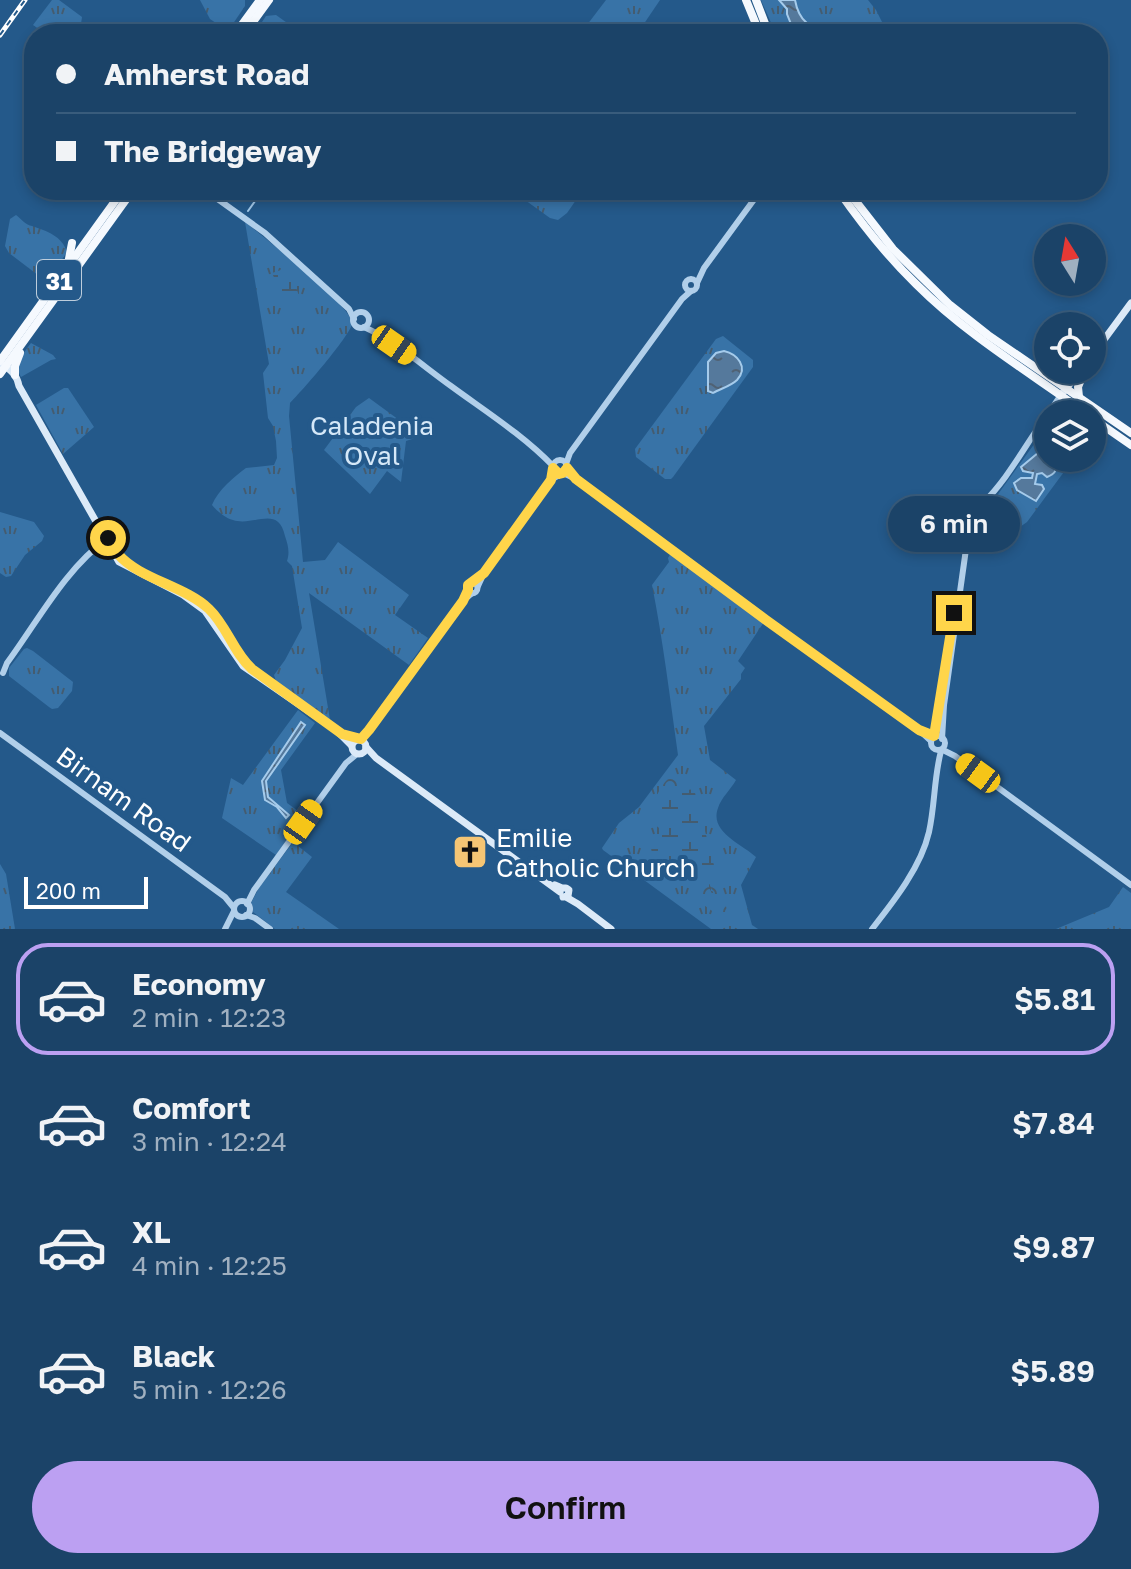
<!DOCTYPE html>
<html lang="en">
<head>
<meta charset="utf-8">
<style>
  :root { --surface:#1b4368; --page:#244a6e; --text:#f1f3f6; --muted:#a0b0c0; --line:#395c7c; --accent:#bca0f2 }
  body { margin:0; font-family:"Golos Text",sans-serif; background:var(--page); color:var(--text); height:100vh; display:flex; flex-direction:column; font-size:30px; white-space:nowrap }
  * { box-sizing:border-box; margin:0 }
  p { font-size:26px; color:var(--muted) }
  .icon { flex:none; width:44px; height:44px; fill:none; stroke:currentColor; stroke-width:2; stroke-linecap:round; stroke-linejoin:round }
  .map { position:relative; height:929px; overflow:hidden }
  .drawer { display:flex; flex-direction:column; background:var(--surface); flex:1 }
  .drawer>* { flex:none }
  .top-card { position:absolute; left:24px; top:24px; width:1084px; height:176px; border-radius:32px; box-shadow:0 4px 12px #0003,0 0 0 2px var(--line); display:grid; align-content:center; height:176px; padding:0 32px; background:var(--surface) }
  .needle { width:52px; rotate:349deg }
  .controls { position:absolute; left:1034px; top:224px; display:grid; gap:16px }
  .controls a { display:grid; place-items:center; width:72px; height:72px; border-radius:50%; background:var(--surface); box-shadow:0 4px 12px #0003,0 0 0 2px var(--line); font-size:40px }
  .scale { position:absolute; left:24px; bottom:20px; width:124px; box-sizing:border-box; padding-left:8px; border:4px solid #fff; border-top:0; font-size:22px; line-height:28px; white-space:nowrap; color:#fff; -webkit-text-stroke:6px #24598a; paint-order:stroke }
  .end { position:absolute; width:36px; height:36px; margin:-18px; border:10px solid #ffd54a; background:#111; box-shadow:0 0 0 4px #111 }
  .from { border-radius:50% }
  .bubble { position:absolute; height:56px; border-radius:28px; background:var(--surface); box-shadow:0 4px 12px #0003,0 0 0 2px var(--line); font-size:26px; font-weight:600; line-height:56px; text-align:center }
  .car { position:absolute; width:24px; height:48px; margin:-24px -12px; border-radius:10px; box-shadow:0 0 6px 2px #0007; background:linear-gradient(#f5c518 24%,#345 0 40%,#f5c518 0 76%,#345 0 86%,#f5c518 0) }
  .top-card b { display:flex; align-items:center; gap:28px; height:76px; font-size:30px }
  .top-card b+b { border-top:2px solid var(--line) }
  .top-card i { width:20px; height:20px; background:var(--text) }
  ul { padding:14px 0 0; list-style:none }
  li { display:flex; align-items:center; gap:24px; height:112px; margin:0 16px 12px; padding:0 16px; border:4px solid transparent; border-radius:32px }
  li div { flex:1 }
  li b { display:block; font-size:30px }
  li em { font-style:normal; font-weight:600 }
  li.on { border-color:var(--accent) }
  li>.icon { width:72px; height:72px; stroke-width:1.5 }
  .button { display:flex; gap:16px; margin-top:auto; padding:16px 32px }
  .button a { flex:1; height:92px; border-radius:48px; background:var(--accent); color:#111; font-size:32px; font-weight:600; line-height:92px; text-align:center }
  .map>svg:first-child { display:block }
  .grass { fill:url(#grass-tufts) }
  .forest { fill:url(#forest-crowns) }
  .wetland { fill:url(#wetland-marsh) }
  .water { fill:url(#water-ripples); stroke:#a5cbeb; stroke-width:2 }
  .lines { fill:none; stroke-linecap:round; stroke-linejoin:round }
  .stream { stroke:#a5cbeb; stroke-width:2 }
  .tertiary { stroke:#b1cfea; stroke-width:6 }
  .secondary { stroke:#dceaf8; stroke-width:7 }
  .primary { stroke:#f5f9fe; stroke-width:8 }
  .rail-casing { stroke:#fff; stroke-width:5 }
  .rail { stroke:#24598a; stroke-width:2; stroke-dasharray:6; stroke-linecap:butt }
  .route { stroke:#ffd54a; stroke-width:10 }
  .labels { text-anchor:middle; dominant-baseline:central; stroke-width:8; stroke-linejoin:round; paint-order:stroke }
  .shield { fill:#24598a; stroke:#bdcddc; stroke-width:2 }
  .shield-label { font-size:24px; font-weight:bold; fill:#fff }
  .park-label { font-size:26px; fill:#d5e8f8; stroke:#24598a }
  .street-label { font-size:26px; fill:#fff; stroke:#24598a }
  .poi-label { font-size:26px; fill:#fff; stroke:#24598a; text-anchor:start }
</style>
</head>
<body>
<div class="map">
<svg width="1131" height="929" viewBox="0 0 1131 929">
  <defs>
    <pattern id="grass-tufts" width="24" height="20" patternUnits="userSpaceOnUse" patternTransform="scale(2)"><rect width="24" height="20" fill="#3873a7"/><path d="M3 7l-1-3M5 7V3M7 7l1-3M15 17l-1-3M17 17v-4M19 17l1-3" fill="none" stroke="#445c70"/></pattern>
    <pattern id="forest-crowns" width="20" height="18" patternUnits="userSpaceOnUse" patternTransform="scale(2)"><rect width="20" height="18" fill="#3873a7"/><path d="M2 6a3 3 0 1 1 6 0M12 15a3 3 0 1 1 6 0" fill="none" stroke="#445c70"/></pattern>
    <pattern id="wetland-marsh" width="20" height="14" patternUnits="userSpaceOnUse" patternTransform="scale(2)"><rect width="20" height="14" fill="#3873a7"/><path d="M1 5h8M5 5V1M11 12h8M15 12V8" fill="none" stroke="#445c70"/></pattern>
    <pattern id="water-ripples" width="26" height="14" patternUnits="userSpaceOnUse" patternTransform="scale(2)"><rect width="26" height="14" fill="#55799c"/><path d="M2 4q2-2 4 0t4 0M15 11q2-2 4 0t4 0" fill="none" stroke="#506274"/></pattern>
  </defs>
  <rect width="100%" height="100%" fill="#24598a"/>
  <g class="grass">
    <polygon points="52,0 59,0 82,17 80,30 77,34 46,34 33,25"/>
    <polygon points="200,0 245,0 245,6 228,31 210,19"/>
    <polygon points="606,0 660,0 637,34 592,34 587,30 587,25"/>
    <polygon points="761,0 868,0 876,10 888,34 776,34"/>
    <polygon points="276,15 290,25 291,30 289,34 254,34 266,16"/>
    <polygon points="511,190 583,190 567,213 558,220 550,218"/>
    <path d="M16 215C21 219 26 225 32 226 47 231 62 236 67 252L47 282 9 253 5 246 10 219Z"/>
    <path d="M245 222C261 235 355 308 352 324 349 337 302 391 290 403L289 416 303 562 325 560 338 542 409 595 395 615 428 638 409 665 309 593 330 720 276 681 274 675 285 660 302 628 292 566 287 561C290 552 288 545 285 536 278 504 254 527 233 520 225 518 217 511 212 505 218 490 234 477 246 468L274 465 277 458 276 441 273 426 268 418 263 373 269 364Z"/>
    <polygon points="723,336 753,360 753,367 673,477 671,479 665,479 636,457 635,449 716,339"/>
    <path d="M31 343 53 355 56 359 51 360 21 377C14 364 23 354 31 343Z"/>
    <polygon points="64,388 68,388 94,427 63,454 36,405"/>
    <polygon points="369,398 421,436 406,441 401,482 387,471 370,494 324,450 356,407"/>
    <path d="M1048 425V458H1078L1072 461 1027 522 1017 529H1014C1005 522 993 516 991 504Z"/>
    <polygon points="0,512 34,522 44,536 42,541 25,555 11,576 6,577 0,573"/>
    <path d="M671 553 764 622 738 661 745 668 741 674V679L704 726 710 760 736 780C731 789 721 798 718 808 709 832 742 844 756 857L741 885 752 925 758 929H711L603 850 602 848 619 823 639 807 678 755C670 698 663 640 652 585L669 562 668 558Z"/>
    <polygon points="27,648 33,651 73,682 72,691 58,708 52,709 49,707 9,676 9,668 24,649"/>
    <polygon points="298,710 315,723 281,770 287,803 305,816 276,855 222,818 231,778 243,785"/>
    <polygon points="293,842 312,857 286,892 339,929 275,929 253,912 253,906 251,903 259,888"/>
    <polygon points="0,864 6,874 15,929 0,929"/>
    <polygon points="1123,887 1131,893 1131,929 1056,929 1109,907"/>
  </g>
  <path class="forest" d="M674 774 680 776 689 792 705 845 718 869 729 920 722 918 701 903 698 873 673 839 654 824C654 803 655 788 674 774Z"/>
  <g class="wetland">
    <path d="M281 270C293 277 296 286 300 299L296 307 287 310 278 307 279 293 282 287 277 284 272 273Z"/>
    <polygon points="694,789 716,873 706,876 720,909 718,907 704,876 679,881 651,850 663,826 651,796"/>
  </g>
  <g class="water">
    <path d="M779 0H795C799 22 810 27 829 34H795L787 14V9Z"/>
    <path d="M724 351C737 354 749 367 737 380 731 386 720 389 713 393L708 391V362L716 353Z"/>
    <path d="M1048 450V458H1058C1053 467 1061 471 1047 477L1042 473 1037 474 1035 484 1042 485 1044 489 1036 501 1017 490 1014 483 1021 478H1032L1033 473 1023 471 1021 467 1038 453Z"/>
    <polygon points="301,722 305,725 266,781 268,797 289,815 286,818 277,807 265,800 262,781"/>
  </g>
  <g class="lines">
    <polyline class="stream" points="248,211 263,190"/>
    <g class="tertiary">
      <polyline points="205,190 265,233 349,309 354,319"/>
      <circle cx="691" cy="285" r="6"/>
      <polyline points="697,283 704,268 761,190"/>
      <circle cx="361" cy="320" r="8"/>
      <path d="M364 327C395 341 423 366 451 386 485 411 523 435 553 466"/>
      <polyline points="1048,414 1061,395"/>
      <polyline points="1054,414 1065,399"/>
      <polyline points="1038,436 1048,422"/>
      <circle cx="560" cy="467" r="7"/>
      <polyline points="566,464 570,453 682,299 691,291"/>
      <polyline points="563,473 576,479 766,620 919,730 931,741"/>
      <path d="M983 503C1009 478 1026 443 1048 414"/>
      <circle cx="983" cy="509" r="5.5"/>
      <circle cx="472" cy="588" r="5.5"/>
      <polyline points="478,586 484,573 551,480 561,474"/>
      <path d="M3 673 7 663C38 621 65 569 108 538"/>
      <polyline points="0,733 225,897 234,908"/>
      <polyline points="936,735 938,719"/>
      <circle cx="938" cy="743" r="7"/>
      <polyline points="361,739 369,730 463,601 472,593"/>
      <polyline points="942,739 944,705 967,542 982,515"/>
      <polyline points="943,750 955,756 1131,885"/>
      <circle cx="242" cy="909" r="8"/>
      <polyline points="247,904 254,890 346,763 357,754"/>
      <polyline points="246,915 255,918 270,929"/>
      <polyline points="225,929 234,911"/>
      <path d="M872 929C894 901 921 867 929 832 935 805 934 777 941 751"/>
    </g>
    <g class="secondary">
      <polyline points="1092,356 1131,303"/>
      <path d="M2 364C11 370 17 375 19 386L119 562 183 595 205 611 243 666 336 730 351 745"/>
      <polyline points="1061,395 1081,370"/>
      <circle cx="359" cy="747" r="7"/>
      <polyline points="366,747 376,758 560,892"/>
      <polyline points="555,885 562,888 566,888 569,890 568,896 563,897"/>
      <polyline points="566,897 578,904 611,929"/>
    </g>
    <g class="primary">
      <polyline points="746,0 760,34"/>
      <polyline points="756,0 769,34"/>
      <polyline points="235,34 260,0"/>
      <polyline points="244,34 269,0"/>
      <path d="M838 190C861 223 887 256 916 284 967 335 1029 372 1087 414"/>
      <polyline points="847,190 893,249 950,305 988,335 1131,433"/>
      <polyline points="68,264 72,243"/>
      <polyline points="0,361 123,190"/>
      <polyline points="0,374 133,190"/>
      <polyline points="1053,374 1065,379 1073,379"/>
      <polyline points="15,375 15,366 20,353"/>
      <polyline points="1079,397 1078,387 1082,377"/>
      <polyline points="1092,418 1131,445"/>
    </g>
    <g class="rail-casing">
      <polyline id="rail" points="0,35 25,0"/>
    </g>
    <use href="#rail" class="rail"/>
  </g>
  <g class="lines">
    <path class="route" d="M108 538C111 544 114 550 118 554 139 579 185 586 209 609 227 626 233 652 252 669L342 734 361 739 369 730 463 601 468 590V585L484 573 551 480 553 468 559 474 563 473 567 468 576 479 766 620 919 730 934 736 954 613"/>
  </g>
  <defs>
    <g id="church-square" transform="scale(1.8)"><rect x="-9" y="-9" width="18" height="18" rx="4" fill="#f5c574" stroke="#24598a"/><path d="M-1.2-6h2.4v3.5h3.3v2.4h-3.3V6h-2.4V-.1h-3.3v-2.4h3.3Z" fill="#111"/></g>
  </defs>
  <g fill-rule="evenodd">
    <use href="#church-square" x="470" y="852"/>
  </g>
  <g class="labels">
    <rect class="shield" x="37" y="260" width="44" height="40" rx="6"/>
    <g class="shield-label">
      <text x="59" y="280">31</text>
    </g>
    <g class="park-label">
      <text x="372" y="425">Caladenia<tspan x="372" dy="30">Oval</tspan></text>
    </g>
    <g class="street-label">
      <text transform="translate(124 799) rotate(36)">Birnam Road</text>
    </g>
    <g class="poi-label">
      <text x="496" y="837">Emilie<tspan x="496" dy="30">Catholic Church</tspan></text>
    </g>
  </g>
</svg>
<div class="controls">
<a><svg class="needle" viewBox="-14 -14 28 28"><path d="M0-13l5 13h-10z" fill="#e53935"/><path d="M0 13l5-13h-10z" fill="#a0b0c0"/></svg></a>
<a><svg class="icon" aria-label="locate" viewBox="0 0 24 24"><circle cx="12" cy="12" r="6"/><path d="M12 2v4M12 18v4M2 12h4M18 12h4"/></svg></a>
<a><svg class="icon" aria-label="layers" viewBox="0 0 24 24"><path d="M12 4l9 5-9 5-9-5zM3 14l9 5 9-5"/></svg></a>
</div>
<div class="scale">200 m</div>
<i class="end from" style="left:108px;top:538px"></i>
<i class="end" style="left:954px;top:613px"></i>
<div class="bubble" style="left:888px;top:496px;width:132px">6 min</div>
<i class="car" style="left:394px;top:345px;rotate:125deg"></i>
<i class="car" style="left:978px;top:773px;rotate:306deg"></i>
<i class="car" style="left:303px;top:822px;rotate:35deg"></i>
<div class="top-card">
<b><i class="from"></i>Amherst Road</b>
<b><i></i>The Bridgeway</b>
</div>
</div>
<section class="drawer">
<ul>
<li class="on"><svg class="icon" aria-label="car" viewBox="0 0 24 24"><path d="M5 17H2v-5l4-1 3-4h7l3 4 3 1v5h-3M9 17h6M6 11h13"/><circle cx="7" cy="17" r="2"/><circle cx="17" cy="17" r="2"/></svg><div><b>Economy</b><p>2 min · 12:23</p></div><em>$5.81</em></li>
<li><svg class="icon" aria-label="car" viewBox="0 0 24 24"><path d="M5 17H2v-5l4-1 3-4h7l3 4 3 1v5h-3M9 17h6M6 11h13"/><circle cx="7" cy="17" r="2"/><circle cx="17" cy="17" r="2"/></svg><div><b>Comfort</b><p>3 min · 12:24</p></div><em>$7.84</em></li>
<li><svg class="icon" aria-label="car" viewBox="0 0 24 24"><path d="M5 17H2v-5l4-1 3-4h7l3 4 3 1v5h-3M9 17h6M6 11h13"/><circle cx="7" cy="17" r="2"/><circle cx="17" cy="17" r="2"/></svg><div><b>XL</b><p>4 min · 12:25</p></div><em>$9.87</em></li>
<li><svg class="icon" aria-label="car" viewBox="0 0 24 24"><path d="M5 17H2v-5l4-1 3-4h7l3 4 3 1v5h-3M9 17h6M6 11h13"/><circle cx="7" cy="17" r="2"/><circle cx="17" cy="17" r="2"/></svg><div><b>Black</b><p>5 min · 12:26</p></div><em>$5.89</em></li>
</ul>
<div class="button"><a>Confirm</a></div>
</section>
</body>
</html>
